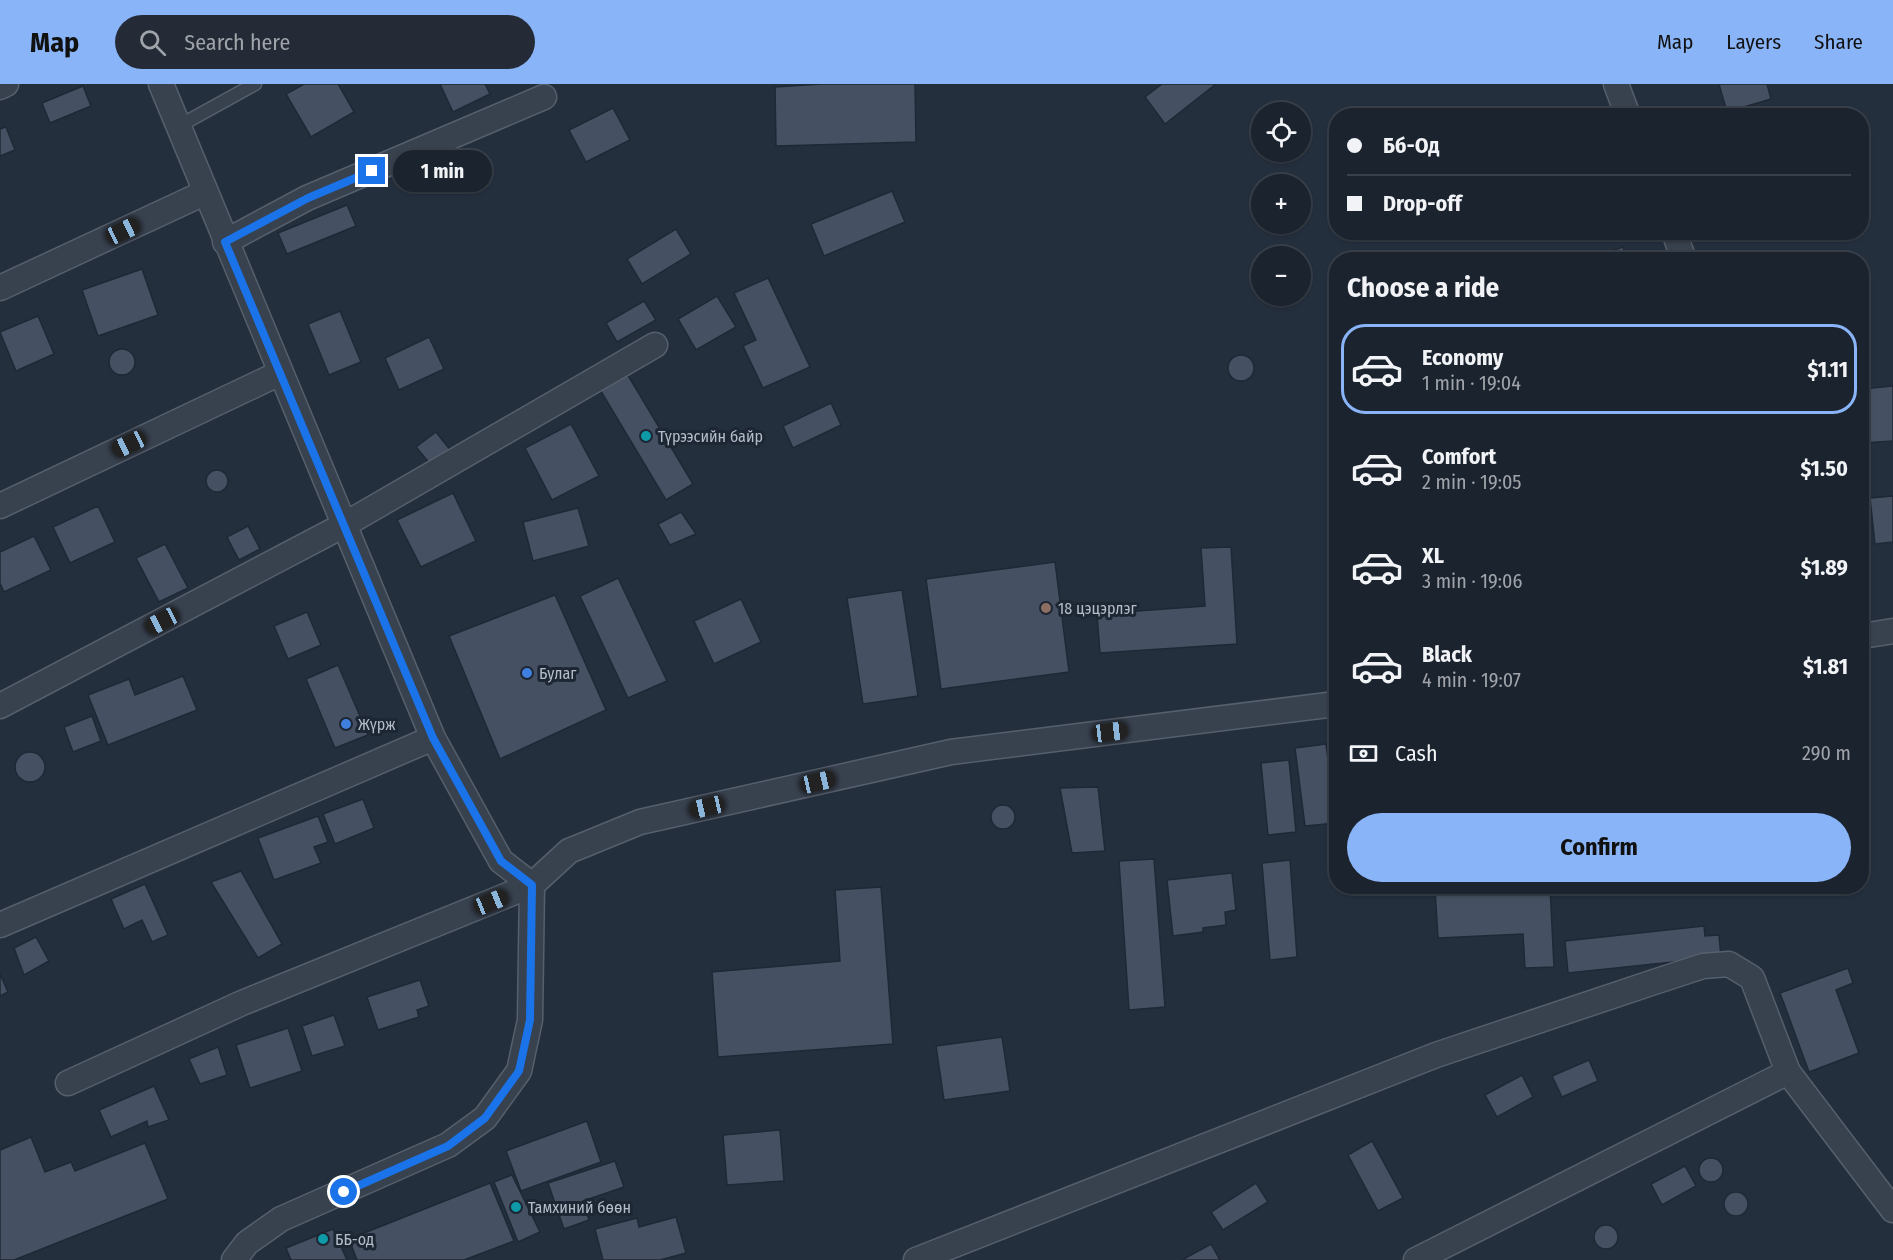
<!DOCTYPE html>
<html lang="en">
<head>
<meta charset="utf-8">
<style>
  :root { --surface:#1b232e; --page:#242b36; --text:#f1f3f6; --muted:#a0a4aa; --line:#39404a; --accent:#8ab4f8 }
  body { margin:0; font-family:"Fira Sans Condensed",sans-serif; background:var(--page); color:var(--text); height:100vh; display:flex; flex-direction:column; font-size:22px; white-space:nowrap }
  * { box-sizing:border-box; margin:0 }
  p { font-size:20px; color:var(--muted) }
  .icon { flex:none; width:33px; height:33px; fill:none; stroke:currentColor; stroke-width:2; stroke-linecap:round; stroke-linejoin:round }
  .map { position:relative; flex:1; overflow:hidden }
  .drawer { position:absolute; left:1329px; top:168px; width:540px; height:642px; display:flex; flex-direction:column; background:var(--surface); border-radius:24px; box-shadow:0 2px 4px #0004,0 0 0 2px var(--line) }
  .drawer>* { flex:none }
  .top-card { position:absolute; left:1329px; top:24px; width:540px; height:132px; border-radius:24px; box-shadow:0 2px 4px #0004,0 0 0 2px var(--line); display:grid; align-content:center; height:132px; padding:0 18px; background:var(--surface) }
  .tools { position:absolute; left:1251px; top:18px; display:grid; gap:12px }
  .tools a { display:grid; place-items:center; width:60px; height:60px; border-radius:50%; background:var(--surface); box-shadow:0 2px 4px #0004,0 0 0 2px var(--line); font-size:30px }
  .end { position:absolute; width:27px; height:27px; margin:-14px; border:8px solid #1a73e8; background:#fff; box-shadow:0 0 0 3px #fff }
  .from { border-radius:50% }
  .bubble { position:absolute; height:42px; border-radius:21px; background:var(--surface); box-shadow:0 2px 4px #0004,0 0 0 2px var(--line); font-size:20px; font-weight:700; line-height:42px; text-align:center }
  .car { position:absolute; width:18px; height:36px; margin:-18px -9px; border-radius:8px; box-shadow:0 0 4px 2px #0007; background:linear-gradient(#222 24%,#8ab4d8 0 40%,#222 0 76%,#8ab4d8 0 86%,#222 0) }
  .top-card b { display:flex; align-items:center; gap:21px; height:57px; font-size:22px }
  .top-card b+b { border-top:2px solid var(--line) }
  .top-card i { width:15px; height:15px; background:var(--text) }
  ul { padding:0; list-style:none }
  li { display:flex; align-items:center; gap:18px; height:90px; margin:0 12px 9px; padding:0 6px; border:3px solid transparent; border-radius:24px }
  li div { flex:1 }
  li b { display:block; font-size:22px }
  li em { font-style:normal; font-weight:700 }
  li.active { border-color:var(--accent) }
  li>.icon { width:54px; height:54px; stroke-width:1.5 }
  h2 { padding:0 18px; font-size:27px; line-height:72px }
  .pay { display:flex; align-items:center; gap:15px; height:66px; padding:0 18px; font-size:22px }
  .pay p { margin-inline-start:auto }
  .cta { display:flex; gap:12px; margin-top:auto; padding:12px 18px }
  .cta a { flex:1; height:69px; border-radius:36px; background:var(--accent); color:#111; font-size:24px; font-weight:700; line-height:69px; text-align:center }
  header { display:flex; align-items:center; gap:36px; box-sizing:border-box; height:84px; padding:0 30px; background:var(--accent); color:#111 }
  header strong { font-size:28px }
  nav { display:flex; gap:33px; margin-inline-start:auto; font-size:21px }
  .search { width:420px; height:54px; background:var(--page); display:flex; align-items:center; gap:15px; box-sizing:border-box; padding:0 21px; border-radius:33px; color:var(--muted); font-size:22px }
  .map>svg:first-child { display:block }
  .building { fill:#455162; stroke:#1f2835; stroke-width:1.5 }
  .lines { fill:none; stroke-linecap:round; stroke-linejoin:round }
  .service-casing { stroke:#565f6c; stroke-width:15 }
  .minor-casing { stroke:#565f6c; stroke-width:27 }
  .service { stroke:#38414e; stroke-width:12 }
  .minor { stroke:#38414e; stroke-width:24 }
  .route { stroke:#1a73e8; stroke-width:8 }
  .culture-dot { fill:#0f9aa8; stroke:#1d2633; stroke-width:2 }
  .education-dot { fill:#8d6e63; stroke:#1d2633; stroke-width:2 }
  .shop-dot { fill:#3f7fe0; stroke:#1d2633; stroke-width:2 }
  .labels { text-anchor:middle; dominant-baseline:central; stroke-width:6; stroke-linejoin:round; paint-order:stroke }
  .poi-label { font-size:16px; fill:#b4bcc9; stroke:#1d2633; text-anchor:start }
</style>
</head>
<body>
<header>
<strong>Map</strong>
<div class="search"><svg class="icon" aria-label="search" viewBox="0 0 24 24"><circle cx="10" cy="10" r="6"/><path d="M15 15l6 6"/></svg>Search here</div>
<nav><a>Map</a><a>Layers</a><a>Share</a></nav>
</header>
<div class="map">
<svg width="1893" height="1176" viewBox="0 0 1893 1176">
  <rect width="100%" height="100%" fill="#242f3e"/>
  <g class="building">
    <polygon points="304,0 338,0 354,28 311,53 286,10"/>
    <polygon points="440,0 485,0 490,10 453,28"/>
    <polygon points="821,0 915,0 916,58 776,62 775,3"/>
    <polygon points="1162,0 1216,0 1165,40 1145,13"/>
    <polygon points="1719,0 1767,0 1771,15 1727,28"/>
    <polygon points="83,2 91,22 50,39 42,19"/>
    <polygon points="613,24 630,56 586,78 569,46"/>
    <polygon points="6,43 15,66 0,72 0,45"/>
    <polygon points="892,107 905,138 824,172 811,140"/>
    <polygon points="347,121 356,142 287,170 278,149"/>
    <polygon points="676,145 691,170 642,200 627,175"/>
    <polygon points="1623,163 1627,176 1588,176"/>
    <polygon points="142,185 158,231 98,252 82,206"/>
    <polygon points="768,194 810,283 763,304 743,262 756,256 734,209"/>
    <polygon points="717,212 736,243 696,266 678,235"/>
    <polygon points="644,217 656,236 617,258 606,239"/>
    <polygon points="340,227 361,278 329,291 308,240"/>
    <polygon points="38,232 54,270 16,287 0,248"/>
    <polygon points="429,253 444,285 399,306 385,274"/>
    <circle cx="122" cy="278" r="13"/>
    <circle cx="1241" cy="284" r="13"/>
    <polygon points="626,288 693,400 666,416 599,304"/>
    <polygon points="1893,302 1893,357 1862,359 1862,305"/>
    <polygon points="831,319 841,341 793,364 783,342"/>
    <polygon points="571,340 599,392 552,416 525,364"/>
    <polygon points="436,348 451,367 432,382 416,363"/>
    <circle cx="217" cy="397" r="11"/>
    <polygon points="453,409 476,457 421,483 397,436"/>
    <polygon points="1893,412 1893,458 1875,460 1870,414"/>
    <polygon points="98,422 115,458 70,479 53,443"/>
    <polygon points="578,424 589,462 533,477 523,438"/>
    <polygon points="681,428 696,450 670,461 658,440"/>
    <polygon points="248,442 260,465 239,476 227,453"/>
    <polygon points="34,452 51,486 4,508 0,499 0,468"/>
    <polygon points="165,460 188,504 159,518 136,474"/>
    <polygon points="1231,463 1237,560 1100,569 1097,530 1205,522 1201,464"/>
    <polygon points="1055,478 1069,588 941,605 926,495"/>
    <polygon points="618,494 667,597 628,614 580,512"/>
    <polygon points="902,506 918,612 863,620 847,514"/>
    <polygon points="555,511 606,626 500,675 449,552"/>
    <polygon points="741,515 761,558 714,580 694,537"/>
    <polygon points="307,528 321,561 288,575 274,542"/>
    <polygon points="338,581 368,651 335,664 306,595"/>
    <polygon points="183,592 197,626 108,661 88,611 129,595 135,611"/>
    <polygon points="92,632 101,657 73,668 64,643"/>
    <polygon points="1326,660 1336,739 1305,742 1295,664"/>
    <circle cx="30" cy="683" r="15"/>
    <polygon points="1289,676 1296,748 1268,751 1261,679"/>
    <polygon points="1098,703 1105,767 1072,769 1060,704"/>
    <polygon points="363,715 374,744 335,760 323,730"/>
    <circle cx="1003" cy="733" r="12"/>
    <polygon points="318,732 328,758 314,763 321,779 274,796 258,754"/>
    <polygon points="1336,767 1336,795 1330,795 1329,768"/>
    <polygon points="1154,775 1165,923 1129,926 1119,777"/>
    <polygon points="1290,776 1297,873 1270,876 1262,779"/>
    <polygon points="241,787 282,860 258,874 211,798"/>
    <polygon points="1232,789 1236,826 1225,828 1226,841 1203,844 1203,848 1173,852 1167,796"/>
    <polygon points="145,800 168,851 152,858 142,836 124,845 111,815"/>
    <polygon points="1478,802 1550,802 1554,883 1525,884 1523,850 1438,854 1435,805"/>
    <polygon points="881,803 893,960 718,973 712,888 840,877 835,806"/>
    <polygon points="1704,842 1705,852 1719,851 1721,873 1568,889 1565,857"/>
    <polygon points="36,853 49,877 24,891 14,864"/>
    <polygon points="1848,884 1853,899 1836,906 1859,969 1809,988 1780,909"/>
    <polygon points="0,890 8,908 0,912"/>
    <polygon points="420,896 429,922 417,926 419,933 378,946 367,913"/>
    <polygon points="334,931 345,962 312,972 302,942"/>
    <polygon points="288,944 302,987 250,1004 236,961"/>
    <polygon points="1002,953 1010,1007 944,1016 936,962"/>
    <polygon points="218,963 227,991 200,1000 189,975"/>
    <polygon points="1589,976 1598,997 1562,1013 1552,992"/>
    <polygon points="1522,991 1533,1013 1497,1033 1485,1011"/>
    <polygon points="154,1002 169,1036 148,1043 147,1037 111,1053 99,1026"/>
    <polygon points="587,1037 601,1078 521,1107 506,1067"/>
    <polygon points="780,1046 784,1097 727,1101 723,1051"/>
    <polygon points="31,1053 45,1088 71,1078 75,1087 145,1059 168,1115 14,1176 0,1176 0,1066"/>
    <polygon points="1372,1057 1403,1114 1378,1127 1348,1071"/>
    <circle cx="1711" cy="1086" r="12"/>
    <polygon points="615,1077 624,1103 583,1117 589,1136 564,1145 548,1099"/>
    <polygon points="1685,1082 1696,1102 1662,1121 1651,1100"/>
    <polygon points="512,1091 540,1148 518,1158 494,1098"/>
    <polygon points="490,1099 514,1157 464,1176 357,1176 349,1155"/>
    <polygon points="1256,1099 1268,1118 1223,1146 1211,1128"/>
    <circle cx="1736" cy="1120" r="12"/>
    <polygon points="676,1133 686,1169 660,1176 603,1176 595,1145 637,1134 639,1143"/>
    <circle cx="1606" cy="1153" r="12"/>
    <polygon points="333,1145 347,1176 291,1176 286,1164"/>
    <polygon points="1211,1160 1220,1176 1182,1176"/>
  </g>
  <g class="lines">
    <g class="service-casing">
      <polyline id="service" points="179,42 255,0"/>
    </g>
    <g class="minor-casing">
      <g id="minor">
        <polyline points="161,0 433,654 501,777 532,801"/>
        <polyline points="1616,0 1628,32"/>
        <polyline points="0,3 6,0"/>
        <polyline points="1674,148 1684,176"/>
        <polyline points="225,158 307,114 544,13"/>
        <polyline points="0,204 204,109"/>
        <polyline points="0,422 280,289"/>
        <polyline points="1862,552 1893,547"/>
        <polyline points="0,622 344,441 655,261"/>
        <polyline points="0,841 433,654"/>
        <polyline points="68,999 242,919 532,801"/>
        <polyline points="234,1176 247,1159 281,1135 448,1061 485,1034 519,987 530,936 532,801 569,767 640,738 951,668 1336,620"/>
        <polyline points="916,1176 1436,971 1654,898 1703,882 1729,880 1752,894 1788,988 1893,1126"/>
        <polyline points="1416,1176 1788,988"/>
      </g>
    </g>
    <use href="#service" class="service"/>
    <use href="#minor" class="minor"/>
  </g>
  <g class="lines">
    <polyline class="route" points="344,1108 448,1062 485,1034 519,987 530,936 532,801 501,777 433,654 225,158 308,114 372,87"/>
  </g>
  <g class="culture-dot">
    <circle cx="646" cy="352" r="6"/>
    <circle cx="516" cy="1123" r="6"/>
    <circle cx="323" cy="1155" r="6"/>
  </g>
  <circle class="education-dot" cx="1046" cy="524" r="6"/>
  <g class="shop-dot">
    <circle cx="527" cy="589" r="6"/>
    <circle cx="346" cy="640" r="6"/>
  </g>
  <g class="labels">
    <g class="poi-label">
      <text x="658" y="352">Түрээсийн байр</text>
      <text x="1058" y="524">18 цэцэрлэг</text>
      <text x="539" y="589">Булаг</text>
      <text x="358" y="640">Жүрж</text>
      <text x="528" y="1123">Тамхиний бөөн</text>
      <text x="335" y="1155">ББ-од</text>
    </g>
  </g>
</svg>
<div class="tools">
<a><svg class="icon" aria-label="locate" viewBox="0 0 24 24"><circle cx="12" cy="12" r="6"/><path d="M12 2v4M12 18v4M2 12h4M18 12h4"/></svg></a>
<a>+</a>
<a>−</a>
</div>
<i class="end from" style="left:344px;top:1108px"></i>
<i class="end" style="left:372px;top:87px"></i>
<div class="bubble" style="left:393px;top:66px;width:99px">1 min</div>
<i class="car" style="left:123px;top:147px;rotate:65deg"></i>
<i class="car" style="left:129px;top:360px;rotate:245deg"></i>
<i class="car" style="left:162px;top:537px;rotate:242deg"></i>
<i class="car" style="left:1110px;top:648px;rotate:83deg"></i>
<i class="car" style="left:818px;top:698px;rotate:77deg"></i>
<i class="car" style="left:707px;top:723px;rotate:257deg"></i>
<i class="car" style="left:491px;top:818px;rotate:68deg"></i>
<div class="top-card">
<b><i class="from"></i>Бб-Од</b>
<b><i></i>Drop-off</b>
</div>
<section class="drawer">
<h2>Choose a ride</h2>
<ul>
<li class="active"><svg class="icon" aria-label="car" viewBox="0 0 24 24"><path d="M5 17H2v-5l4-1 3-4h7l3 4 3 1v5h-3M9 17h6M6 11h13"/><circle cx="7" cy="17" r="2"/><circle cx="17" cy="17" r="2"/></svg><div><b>Economy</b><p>1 min · 19:04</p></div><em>$1.11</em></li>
<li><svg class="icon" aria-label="car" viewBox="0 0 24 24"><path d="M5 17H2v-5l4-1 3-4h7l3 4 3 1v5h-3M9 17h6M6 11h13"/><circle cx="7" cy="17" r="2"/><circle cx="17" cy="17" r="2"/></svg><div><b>Comfort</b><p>2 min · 19:05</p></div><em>$1.50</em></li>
<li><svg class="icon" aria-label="car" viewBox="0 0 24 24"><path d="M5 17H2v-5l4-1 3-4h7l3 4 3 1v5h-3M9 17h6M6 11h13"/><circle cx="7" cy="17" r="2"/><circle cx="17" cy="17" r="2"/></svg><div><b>XL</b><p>3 min · 19:06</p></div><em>$1.89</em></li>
<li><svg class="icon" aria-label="car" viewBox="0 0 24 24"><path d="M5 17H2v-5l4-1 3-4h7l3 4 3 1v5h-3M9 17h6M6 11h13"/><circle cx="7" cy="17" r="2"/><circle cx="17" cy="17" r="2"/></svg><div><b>Black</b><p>4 min · 19:07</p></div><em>$1.81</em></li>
</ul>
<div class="pay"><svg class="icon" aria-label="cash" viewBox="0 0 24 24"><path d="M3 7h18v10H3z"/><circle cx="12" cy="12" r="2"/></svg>Cash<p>290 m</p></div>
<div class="cta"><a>Confirm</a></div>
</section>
</div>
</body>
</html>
